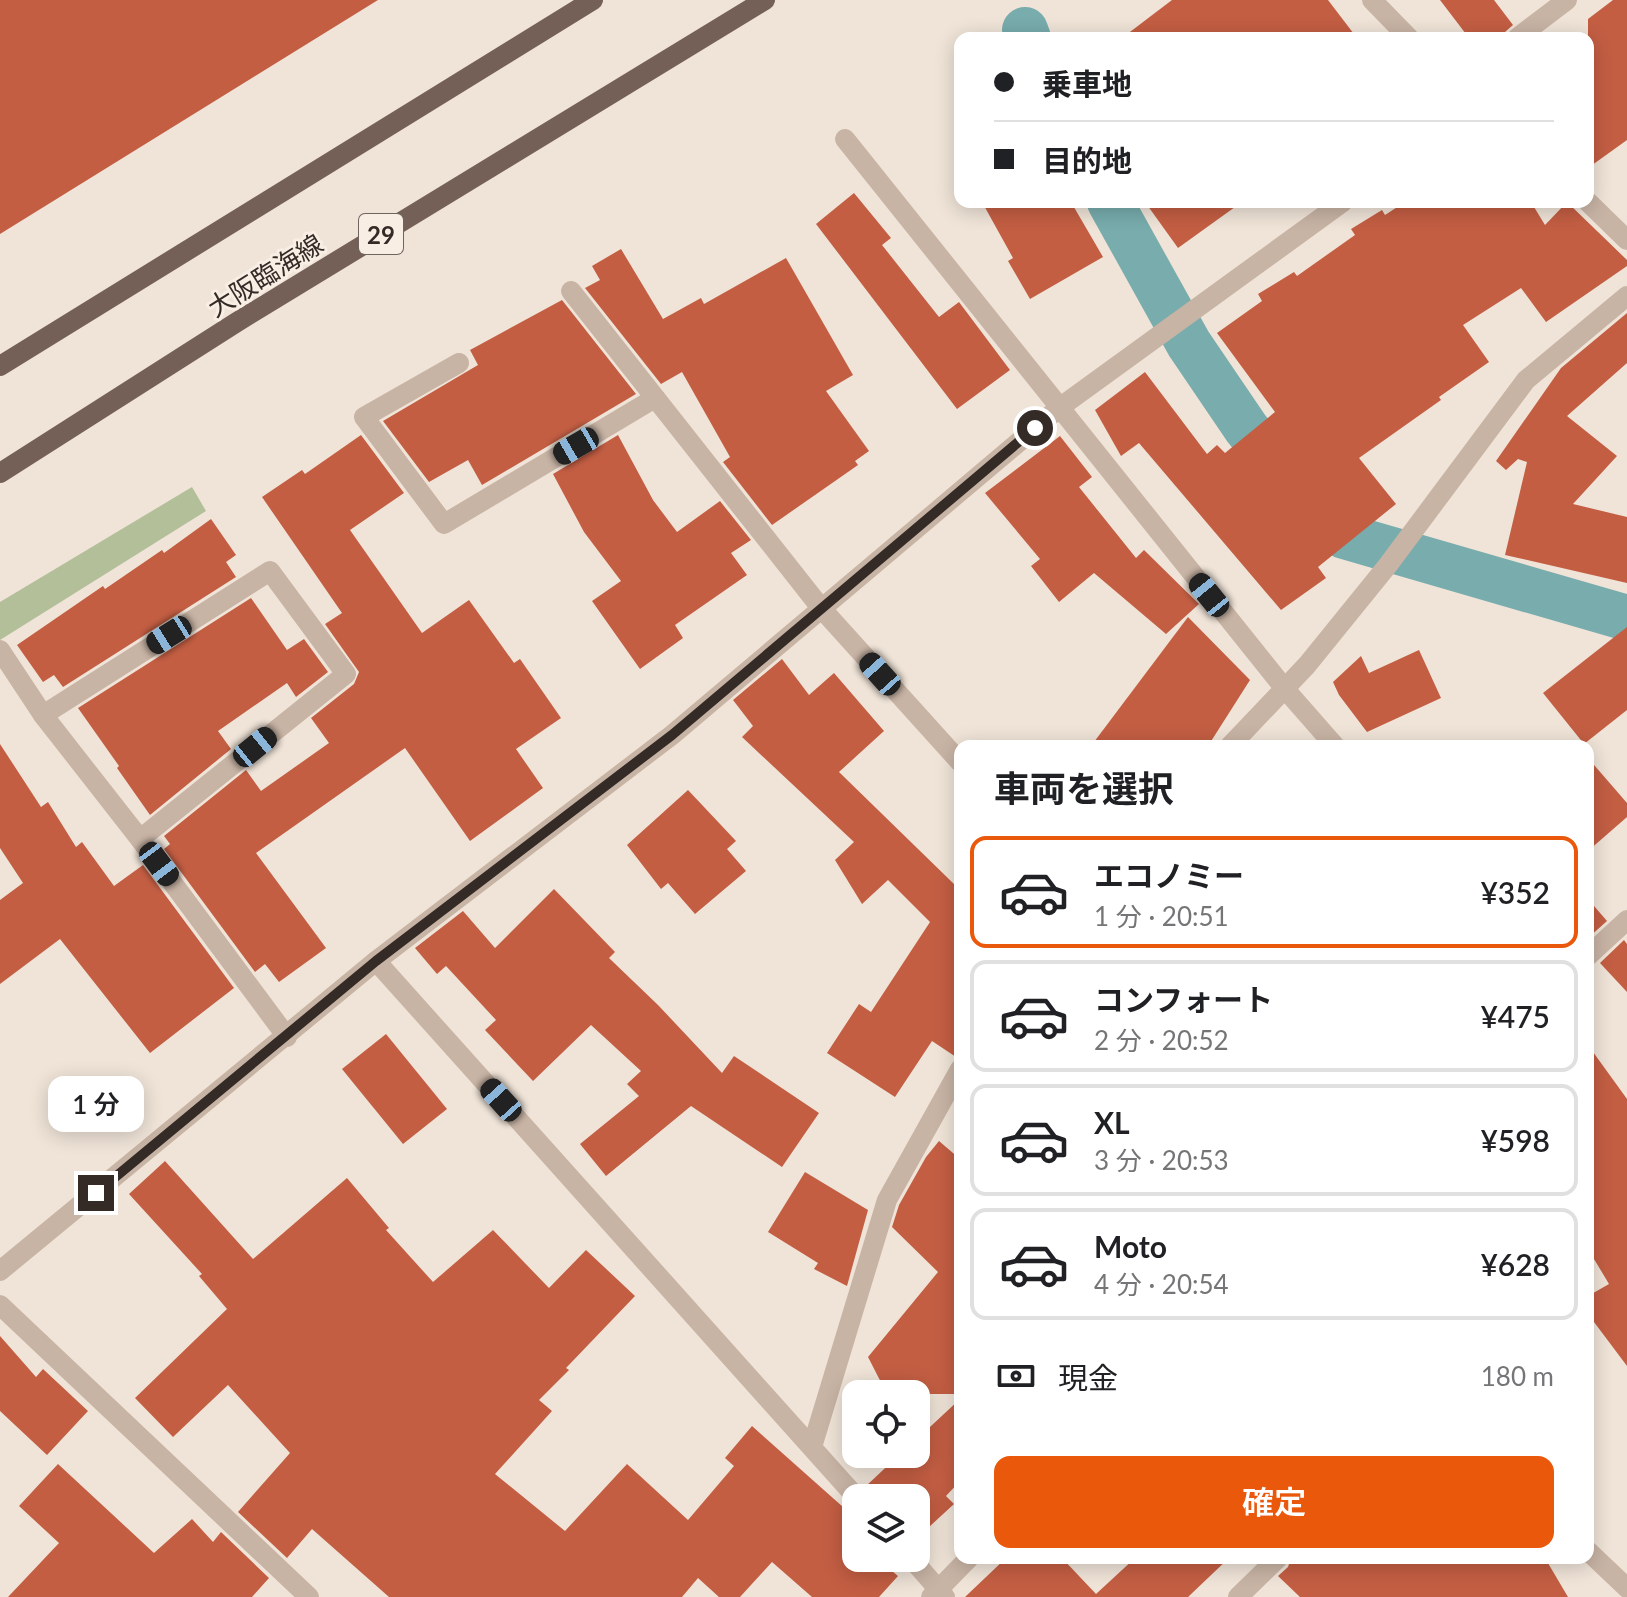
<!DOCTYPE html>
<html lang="ja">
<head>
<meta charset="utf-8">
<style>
  :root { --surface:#fff; --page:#f6f6f6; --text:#202124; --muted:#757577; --line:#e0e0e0; --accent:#ea580c }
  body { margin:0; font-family:Lato,"Noto Sans JP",sans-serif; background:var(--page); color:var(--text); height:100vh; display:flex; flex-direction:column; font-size:30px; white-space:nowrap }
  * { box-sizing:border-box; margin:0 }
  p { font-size:26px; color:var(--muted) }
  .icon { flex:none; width:44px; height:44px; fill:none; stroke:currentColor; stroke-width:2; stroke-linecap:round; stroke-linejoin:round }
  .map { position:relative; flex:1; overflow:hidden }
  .side { position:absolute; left:954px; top:740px; width:640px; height:824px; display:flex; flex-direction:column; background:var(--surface); border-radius:16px; box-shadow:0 4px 20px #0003 }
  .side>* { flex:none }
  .banner { position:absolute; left:954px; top:32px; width:640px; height:176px; border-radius:16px; box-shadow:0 4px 20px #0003; display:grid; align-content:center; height:176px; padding:0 40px; background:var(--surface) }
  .fabs { position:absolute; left:842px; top:1380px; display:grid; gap:16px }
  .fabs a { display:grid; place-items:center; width:88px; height:88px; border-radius:16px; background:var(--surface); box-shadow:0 4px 20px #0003; font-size:40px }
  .end { position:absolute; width:36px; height:36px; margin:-18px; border:10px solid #342a26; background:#fff; box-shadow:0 0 0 4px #fff }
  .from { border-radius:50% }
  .bubble { position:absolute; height:56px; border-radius:16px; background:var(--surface); box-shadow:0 4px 20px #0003; font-size:26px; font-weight:600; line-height:56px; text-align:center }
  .car { position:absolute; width:24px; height:48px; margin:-24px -12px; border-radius:10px; box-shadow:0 0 6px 2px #0007; background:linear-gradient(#222 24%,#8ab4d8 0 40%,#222 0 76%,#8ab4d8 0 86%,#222 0) }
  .banner b { display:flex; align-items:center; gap:28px; height:76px; font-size:30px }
  .banner b+b { border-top:2px solid var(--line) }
  .banner i { width:20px; height:20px; background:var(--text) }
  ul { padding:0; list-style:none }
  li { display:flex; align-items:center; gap:24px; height:112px; margin:0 16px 12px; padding:0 24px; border:4px solid var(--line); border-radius:16px }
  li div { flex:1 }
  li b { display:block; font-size:30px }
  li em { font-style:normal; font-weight:600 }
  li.on { border-color:var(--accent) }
  li>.icon { width:72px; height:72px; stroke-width:1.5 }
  h2 { padding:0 40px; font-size:36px; line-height:96px }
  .pay { display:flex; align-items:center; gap:20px; height:88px; padding:0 40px; font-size:30px }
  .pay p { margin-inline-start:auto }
  .button { display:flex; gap:16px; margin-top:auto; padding:16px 40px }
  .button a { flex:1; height:92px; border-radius:16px; background:var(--accent); color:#fff; font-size:32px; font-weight:600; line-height:92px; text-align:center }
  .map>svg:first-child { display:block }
  .green { fill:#b3bf99 }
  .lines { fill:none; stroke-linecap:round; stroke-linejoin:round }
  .canal { stroke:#78acad; stroke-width:46 }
  .building { fill:#c35e43 }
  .minor { stroke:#c8b4a5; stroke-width:20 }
  .major { stroke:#756057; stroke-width:20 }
  .route { stroke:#342a26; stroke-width:10 }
  .labels { text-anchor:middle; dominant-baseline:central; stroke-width:6; stroke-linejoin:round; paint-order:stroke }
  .shield { fill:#f8eee4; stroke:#6f655f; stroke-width:2 }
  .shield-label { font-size:24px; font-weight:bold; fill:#342a26 }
  .street-label { font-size:26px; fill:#342a26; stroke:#f8eee4 }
</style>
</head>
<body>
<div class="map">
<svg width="1627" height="1597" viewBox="0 0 1627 1597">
  <rect width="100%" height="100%" fill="#f0e4d8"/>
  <polygon class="green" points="192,487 206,511 0,640 0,602"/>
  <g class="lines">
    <g class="canal">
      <polyline points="1025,30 1028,38"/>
      <polyline points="1110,202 1189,344 1246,428 1313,513 1344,536 1627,618"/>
    </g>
  </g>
  <g class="building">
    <polygon points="0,0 378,0 0,234"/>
    <polygon points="1172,0 1328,0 1357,38 1122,38"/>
    <polygon points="1440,0 1494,0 1513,25 1505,32 1504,38 1469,38"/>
    <polygon points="1613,0 1627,0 1627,140 1588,168 1588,19"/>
    <polygon points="854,193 891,238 882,245 939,317 959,302 1010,370 957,409 816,224"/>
    <polygon points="982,202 1071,202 1103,257 1030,299 1008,261 1013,258"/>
    <polygon points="1145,202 1242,202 1178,248"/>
    <polygon points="1405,202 1531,202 1545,225 1567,202 1627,260 1627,266 1546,322 1521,288 1463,325 1489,362 1439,397 1441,400 1359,458 1396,504 1318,567 1326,578 1281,610 1139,443 1121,456 1095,410 1145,372 1207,454 1217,445 1225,453 1275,412 1217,333 1262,301 1258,294 1294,272 1297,276 1355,235 1351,229 1382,210 1385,215"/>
    <polygon points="621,249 663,319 701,298 704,304 786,258 853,375 826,391 869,451 855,461 858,465 772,525 723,462 730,457 682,372 661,384 585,288 600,280 592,266"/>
    <polygon points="562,300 636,394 482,485 468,460 429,482 383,421 478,365 470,350"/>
    <polygon points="1627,313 1627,363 1567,416 1617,456 1573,504 1627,517 1627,583 1505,555 1527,462 1518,459 1506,470 1496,461 1561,368"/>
    <polygon points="361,435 404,493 350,530 422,633 469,600 514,663 520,659 561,718 516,749 543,788 470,841 405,748 256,853 326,948 279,982 265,964 255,972 164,849 170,844 164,836 246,770 261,791 329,743 311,718 354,684 359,672 325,624 342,613 262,497 302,470 305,474"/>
    <polygon points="618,435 653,500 677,532 720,501 751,540 731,553 747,575 675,625 683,638 640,669 592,601 621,581 584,532 553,474"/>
    <polygon points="1060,436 1092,477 1079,487 1136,558 1144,550 1199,604 1166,634 1094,573 1059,602 1031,566 1040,559 985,493"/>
    <polygon points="211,519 236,555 226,562 236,577 63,687 54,675 43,682 17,645 103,586 105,589 162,550 164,553"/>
    <polygon points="251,598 287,650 304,639 328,672 296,697 287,683 218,731 231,749 150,815 117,768 119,766 78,708"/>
    <polygon points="1188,617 1250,680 1208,746 1091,746"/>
    <polygon points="1627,627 1627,710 1584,744 1543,693"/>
    <polygon points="1419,650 1441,698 1367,732 1339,695 1333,682 1361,656 1369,673"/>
    <polygon points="782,659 809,695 834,673 884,731 839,772 955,885 960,877 960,1056 956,1057 932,1041 895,1097 827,1053 859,1004 871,1012 930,922 888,880 862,904 835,860 854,842 742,737 753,726 733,700"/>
    <polygon points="0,744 41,807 48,802 76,847 82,842 114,886 143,865 234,988 150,1053 60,939 0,984 0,900 23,883 0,848"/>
    <polygon points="1588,758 1627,803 1627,817 1588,851"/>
    <polygon points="688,790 736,841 727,849 746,871 695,914 668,883 661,889 627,845"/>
    <polygon points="554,889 615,952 609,958 658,1005 722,1073 734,1056 819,1113 782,1167 691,1106 606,1176 580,1144 639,1096 627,1084 641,1071 591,1025 533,1081 485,1030 496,1020 446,966 437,974 415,948 463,911 495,948"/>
    <polygon points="1588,899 1607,921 1588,938"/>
    <polygon points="1624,940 1627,944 1627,992 1600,963"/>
    <polygon points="386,1034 447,1109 403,1144 342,1069"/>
    <polygon points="1588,1045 1627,1099 1627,1366 1588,1314 1588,1296 1609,1284 1588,1249"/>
    <polygon points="939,1141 960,1159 960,1394 887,1394 868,1357 938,1272 892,1227 899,1205 926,1157"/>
    <polygon points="165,1161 253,1259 347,1178 389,1228 386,1230 433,1282 493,1230 549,1288 586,1250 635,1296 566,1368 569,1370 539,1400 552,1411 495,1474 565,1531 627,1464 688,1520 734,1466 725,1458 752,1426 843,1507 846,1505 856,1511 856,1558 895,1558 886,1566 898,1576 879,1597 812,1597 772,1562 740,1597 719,1597 698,1578 682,1597 389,1597 312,1529 287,1558 238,1512 290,1453 228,1385 173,1437 135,1398 227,1309 199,1276 202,1274 129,1194"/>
    <polygon points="805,1172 868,1210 847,1286 814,1269 818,1263 768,1232"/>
    <polygon points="0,1336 36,1377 43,1369 88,1411 47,1455 0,1411"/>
    <polygon points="960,1399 960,1481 946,1496 954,1504 916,1539 916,1498 870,1498 865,1487 900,1454 916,1454 916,1440"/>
    <polygon points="58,1464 154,1553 192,1519 213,1542 221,1532 269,1578 252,1597 8,1597 59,1543 19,1506"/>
    <polygon points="1006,1558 1062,1558 1096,1594 1135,1558 1229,1558 1188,1597 965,1597"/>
    <polygon points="1291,1558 1545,1558 1568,1597 1300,1597 1278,1576 1288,1567"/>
  </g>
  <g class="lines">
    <g class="minor">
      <polyline points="1372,0 1409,38"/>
      <polyline points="1517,38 1567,0"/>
      <polyline points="845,139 1285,689 1335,746"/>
      <polyline points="1588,202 1627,240"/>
      <polyline points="571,291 821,608 960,762"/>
      <polyline points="459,363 364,417 444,524 655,398"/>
      <polyline points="0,650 43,715 140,839 287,1037"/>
      <polyline points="43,715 270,571 346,674 140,839"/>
      <polyline points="1230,746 1307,665 1388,565 1526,380 1627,296"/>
      <polyline points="1588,956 1627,920"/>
      <polyline points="376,961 857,1498"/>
      <polyline points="0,1271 376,961 672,735 1059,408 1343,202"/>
      <polyline points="0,1305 309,1597"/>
      <polyline points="812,1447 887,1200 960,1069"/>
      <polyline points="1588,1551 1627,1588"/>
      <polyline points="911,1558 945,1597"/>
      <polyline points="931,1597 969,1558"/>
      <polyline points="1238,1597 1278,1558"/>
    </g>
    <g class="major">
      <polyline points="0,366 593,0"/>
      <polyline points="0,473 237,322 765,0"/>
    </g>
  </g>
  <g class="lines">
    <polyline class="route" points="96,1193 376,961 672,735 1035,428"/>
  </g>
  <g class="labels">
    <rect class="shield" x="359" y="214" width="44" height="40" rx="6"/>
    <g class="shield-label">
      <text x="381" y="234">29</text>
    </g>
    <g class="street-label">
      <text transform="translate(265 275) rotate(-32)">大阪臨海線</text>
    </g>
  </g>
</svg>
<div class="fabs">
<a><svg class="icon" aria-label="locate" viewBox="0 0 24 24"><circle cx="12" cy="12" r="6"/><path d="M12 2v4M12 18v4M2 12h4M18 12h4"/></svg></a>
<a><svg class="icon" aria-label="layers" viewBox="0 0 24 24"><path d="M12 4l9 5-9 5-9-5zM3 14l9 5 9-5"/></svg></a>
</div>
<i class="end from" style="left:1035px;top:428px"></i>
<i class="end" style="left:96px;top:1193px"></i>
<div class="bubble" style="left:48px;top:1076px;width:96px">1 分</div>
<i class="car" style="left:576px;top:446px;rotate:240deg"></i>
<i class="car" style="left:1209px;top:595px;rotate:321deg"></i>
<i class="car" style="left:169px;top:635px;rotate:238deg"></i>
<i class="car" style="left:880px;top:674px;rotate:318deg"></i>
<i class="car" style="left:255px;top:747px;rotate:51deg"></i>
<i class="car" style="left:159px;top:864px;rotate:143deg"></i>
<i class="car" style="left:501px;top:1100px;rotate:318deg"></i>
<div class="banner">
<b><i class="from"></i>乗車地</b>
<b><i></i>目的地</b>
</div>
<section class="side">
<h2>車両を選択</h2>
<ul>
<li class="on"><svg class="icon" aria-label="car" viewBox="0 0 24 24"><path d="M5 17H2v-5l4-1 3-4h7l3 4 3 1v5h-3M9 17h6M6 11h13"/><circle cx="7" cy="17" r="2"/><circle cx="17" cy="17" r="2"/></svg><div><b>エコノミー</b><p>1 分 · 20:51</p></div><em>¥352</em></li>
<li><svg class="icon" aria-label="car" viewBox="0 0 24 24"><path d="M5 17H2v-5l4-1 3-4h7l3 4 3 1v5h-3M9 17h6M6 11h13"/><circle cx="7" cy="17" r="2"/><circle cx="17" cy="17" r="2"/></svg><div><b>コンフォート</b><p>2 分 · 20:52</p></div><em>¥475</em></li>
<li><svg class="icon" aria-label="car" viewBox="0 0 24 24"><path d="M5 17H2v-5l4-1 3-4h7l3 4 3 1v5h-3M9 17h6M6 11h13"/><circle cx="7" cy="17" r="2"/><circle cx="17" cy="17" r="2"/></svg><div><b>XL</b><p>3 分 · 20:53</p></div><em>¥598</em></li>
<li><svg class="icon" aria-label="car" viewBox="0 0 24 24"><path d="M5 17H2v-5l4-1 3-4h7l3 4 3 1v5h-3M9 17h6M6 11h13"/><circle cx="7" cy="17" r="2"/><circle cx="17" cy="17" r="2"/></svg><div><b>Moto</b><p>4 分 · 20:54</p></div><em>¥628</em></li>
</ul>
<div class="pay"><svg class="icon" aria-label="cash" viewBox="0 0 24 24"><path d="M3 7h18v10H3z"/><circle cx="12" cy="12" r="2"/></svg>現金<p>180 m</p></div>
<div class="button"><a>確定</a></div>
</section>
</div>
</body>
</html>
